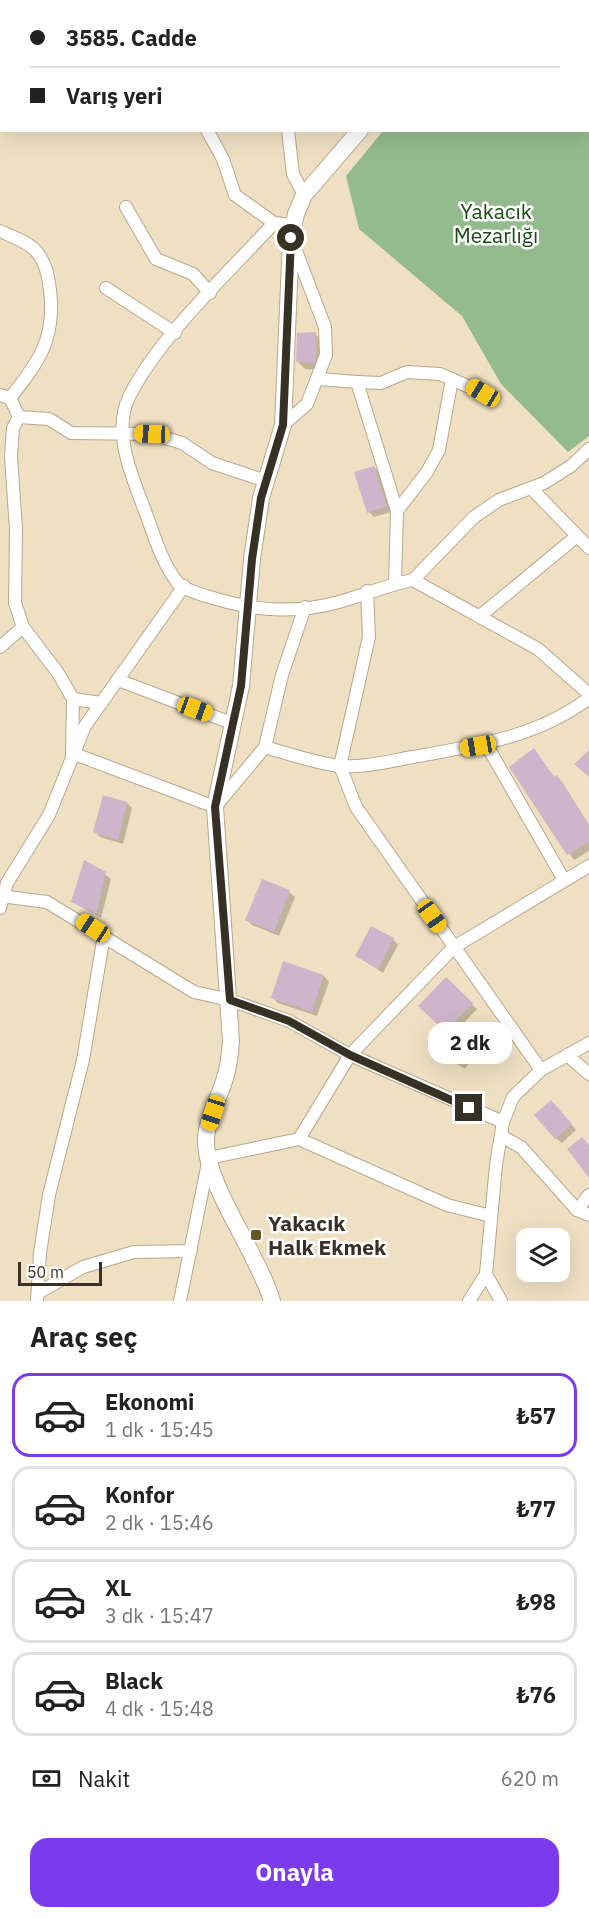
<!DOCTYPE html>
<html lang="tr">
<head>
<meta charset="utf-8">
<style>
  :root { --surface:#fff; --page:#f2f2f2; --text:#222; --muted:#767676; --line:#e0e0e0; --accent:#7c3aed }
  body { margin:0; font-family:"IBM Plex Sans",sans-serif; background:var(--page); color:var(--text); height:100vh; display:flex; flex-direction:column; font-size:22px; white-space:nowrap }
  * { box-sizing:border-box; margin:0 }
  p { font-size:20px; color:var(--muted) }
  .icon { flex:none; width:33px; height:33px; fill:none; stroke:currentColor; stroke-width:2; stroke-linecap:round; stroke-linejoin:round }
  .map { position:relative; height:1301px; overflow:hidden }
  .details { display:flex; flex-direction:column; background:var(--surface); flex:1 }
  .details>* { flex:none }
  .banner { position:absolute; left:0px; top:0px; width:590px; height:132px; box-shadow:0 6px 24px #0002; display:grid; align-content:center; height:132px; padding:0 30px; background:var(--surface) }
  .tools { position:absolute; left:516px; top:1228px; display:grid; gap:12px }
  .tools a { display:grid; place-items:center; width:54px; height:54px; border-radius:12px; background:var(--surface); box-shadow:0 6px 24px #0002; font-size:30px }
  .scale { position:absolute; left:18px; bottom:15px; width:84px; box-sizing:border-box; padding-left:6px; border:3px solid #363025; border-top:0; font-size:16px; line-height:21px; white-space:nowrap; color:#363025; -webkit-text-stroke:4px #fff; paint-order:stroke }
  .end { position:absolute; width:27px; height:27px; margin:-14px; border:8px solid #363025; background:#fff; box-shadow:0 0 0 3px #fff }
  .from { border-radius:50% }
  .bubble { position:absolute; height:42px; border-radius:18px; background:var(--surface); box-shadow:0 6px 24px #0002; font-size:20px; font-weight:700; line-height:42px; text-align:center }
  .car { position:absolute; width:18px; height:36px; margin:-18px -9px; border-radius:8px; box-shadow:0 0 4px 2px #0007; background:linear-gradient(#f5c518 24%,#345 0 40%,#f5c518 0 76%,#345 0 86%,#f5c518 0) }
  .banner b { display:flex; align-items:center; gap:21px; height:57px; font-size:22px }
  .banner b+b { border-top:2px solid var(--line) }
  .banner i { width:15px; height:15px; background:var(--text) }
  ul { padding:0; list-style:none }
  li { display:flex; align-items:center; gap:18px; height:84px; margin:0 12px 9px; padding:0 18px; border:3px solid var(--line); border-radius:18px }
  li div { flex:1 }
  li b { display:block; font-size:22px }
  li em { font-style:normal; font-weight:700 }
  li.active { border-color:var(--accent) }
  li>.icon { width:54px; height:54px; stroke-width:1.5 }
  h2 { padding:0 30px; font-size:27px; line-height:72px }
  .pay { display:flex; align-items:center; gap:15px; height:66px; padding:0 30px; font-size:22px }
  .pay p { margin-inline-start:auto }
  .button { display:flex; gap:12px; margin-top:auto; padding:12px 30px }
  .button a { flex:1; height:69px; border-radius:18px; background:var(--accent); color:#fff; font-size:24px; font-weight:700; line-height:69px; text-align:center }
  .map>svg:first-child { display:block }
  .green { fill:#94bb8d }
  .shadow { fill:#0003 }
  .building { fill:#cfb5cb }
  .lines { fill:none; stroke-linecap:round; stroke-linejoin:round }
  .minor-casing { stroke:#b6a88c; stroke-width:14 }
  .major-casing { stroke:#b6a88c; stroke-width:18 }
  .minor { stroke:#fff; stroke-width:12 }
  .major { stroke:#fff; stroke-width:16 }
  .route { stroke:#363025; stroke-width:8 }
  .poi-dot { fill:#652; stroke:#fff; stroke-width:2 }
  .labels { text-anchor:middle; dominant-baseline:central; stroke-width:5; stroke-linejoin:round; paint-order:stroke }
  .park-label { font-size:21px; fill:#1a4c12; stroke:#fff }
  .poi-label { font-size:21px; font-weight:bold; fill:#363025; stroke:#fff; text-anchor:start }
</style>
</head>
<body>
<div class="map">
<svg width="589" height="1301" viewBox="0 0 589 1301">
  <rect width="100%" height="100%" fill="#efe0c3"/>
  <polygon class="green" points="454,0 589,0 589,436 568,452 501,384 462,316 359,229 346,176 383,131 588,130 588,2"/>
  <g class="shadow">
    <polygon points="315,334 323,341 321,370 305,369 298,362"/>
    <polygon points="374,467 379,473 391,512 374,517 369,512"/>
    <polygon points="533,750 555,778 562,782 589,825 589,851 574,860 511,767"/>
    <polygon points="127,803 132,808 123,844 100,837 95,831"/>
    <polygon points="105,874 111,879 101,918 73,902"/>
    <polygon points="289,892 295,897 279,936 252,925 247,920"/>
    <polygon points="393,939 398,945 383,973 357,956"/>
    <polygon points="324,976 329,982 317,1016 278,1003 272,997"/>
    <polygon points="446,979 477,1009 459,1028 482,1044 465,1069 451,1060 456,1040"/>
    <polygon points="556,1107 576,1130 562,1143 556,1138"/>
  </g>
  <g class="building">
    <polygon points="316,332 316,357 314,363 296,362 297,333"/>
    <polygon points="374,466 387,506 367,513 354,472"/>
    <polygon points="534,748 554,777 557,775 589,825 589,842 567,855 509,767"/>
    <polygon points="589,750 589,777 574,764"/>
    <polygon points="103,795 127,802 118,840 93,832"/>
    <polygon points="84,860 106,872 96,914 71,902"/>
    <polygon points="262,879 290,890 274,932 245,920"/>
    <polygon points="371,926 394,938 378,969 355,956"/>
    <polygon points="283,961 324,975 312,1012 271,998"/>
    <polygon points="446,977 473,1003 454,1022 477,1038 459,1065 443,1055 454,1040 418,1006"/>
    <polygon points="551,1100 572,1124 555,1139 534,1115"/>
    <polygon points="582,1137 589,1145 589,1178 567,1149"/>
  </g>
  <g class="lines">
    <g class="minor-casing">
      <g id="minor">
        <polyline points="95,0 97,2"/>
        <polyline points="194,0 197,2"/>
        <polyline points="274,0 274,2"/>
        <polyline points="207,130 223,159 235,195 274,223"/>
        <polyline points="288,130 293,174 304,195"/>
        <polyline points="126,207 156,259 193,274 210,293"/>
        <path d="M294 225 274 223C229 272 158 338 129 397 113 430 130 472 142 503 152 528 160 560 177 582 183 590 203 595 213 598 256 611 295 614 339 602 364 595 387 585 413 580L538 649 589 694"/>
        <path d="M0 231C11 236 28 242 36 251 46 263 48 275 50 290 56 338 39 362 10 398"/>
        <polyline points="106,288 175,333"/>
        <polyline points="319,379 357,382 397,511 395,583"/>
        <polyline points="357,382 381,383 407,372 440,374 483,393"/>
        <polyline points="0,395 10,398 19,417"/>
        <polyline points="19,417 13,428 11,456 16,530 15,603 23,627 58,673 73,699 72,753 215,807 265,747 282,675 305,607"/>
        <polyline points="19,417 49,419 71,433 152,434 182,443 212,463 266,481"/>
        <polyline points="283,425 307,404 326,355 325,327 293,243"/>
        <polyline points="531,488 589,548"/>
        <polyline points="397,511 427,472 439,450 452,379"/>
        <polyline points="413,580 474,517 499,500 544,483 571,466 589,449"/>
        <polyline points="367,591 369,637 340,766 356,807 541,1070"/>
        <polyline points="480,616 577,536"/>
        <polyline points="0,647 23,627"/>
        <polyline points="118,680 234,724"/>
        <polyline points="73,699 101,703"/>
        <polyline points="486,744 564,880"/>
        <path d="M265 747C289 754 315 763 340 766 364 768 389 761 413 757 475 746 538 737 589 698"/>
        <polyline points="0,896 47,902 194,992 230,1000 289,1021 350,1055 503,1122"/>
        <polyline points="0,908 7,883 49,815 85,726 184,586"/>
        <polyline points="567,1055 589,1074"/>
        <polyline points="501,1136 521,1147 577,1210 589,1215"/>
        <polyline points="299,1139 350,1055 454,947 589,866"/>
        <polyline points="577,1210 589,1195"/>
        <polyline points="486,1274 501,1301"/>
        <polyline points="38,1293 83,1267 134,1252 191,1251"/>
        <polyline points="37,1301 40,1253 49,1195 83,1060 104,935"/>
        <polyline points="180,1301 209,1158 299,1139 447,1205 491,1216"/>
        <polyline points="469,1301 486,1274 496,1165 503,1122 513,1097 541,1070 589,1043"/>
      </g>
    </g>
    <g class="major-casing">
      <g id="major">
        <polyline points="438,2 439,0"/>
        <path d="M272 1301C258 1254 208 1188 206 1144 205 1121 219 1099 225 1078 229 1066 230 1054 231 1041L215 807 241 686 252 559 261 498 283 425 291 238 296 214 304 195 360 130"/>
      </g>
    </g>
    <use href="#minor" class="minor"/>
    <use href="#major" class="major"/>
  </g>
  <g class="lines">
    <polyline class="route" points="291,238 283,425 261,498 252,559 241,686 215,807 230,1000 289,1021 350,1055 469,1108"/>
  </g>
  <rect class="poi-dot" x="250" y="1229" width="12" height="12" rx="3"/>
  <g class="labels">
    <g class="park-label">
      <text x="496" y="211">Yakacık<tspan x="496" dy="24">Mezarlığı</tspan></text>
    </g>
    <g class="poi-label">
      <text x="268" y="1223">Yakacık<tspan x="268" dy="24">Halk Ekmek</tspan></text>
    </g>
  </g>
</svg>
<div class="tools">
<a><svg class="icon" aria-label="layers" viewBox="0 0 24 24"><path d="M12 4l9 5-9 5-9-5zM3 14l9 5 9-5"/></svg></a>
</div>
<div class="scale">50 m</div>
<i class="end from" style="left:291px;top:238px"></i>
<i class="end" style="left:469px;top:1108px"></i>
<div class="bubble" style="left:428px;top:1022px;width:84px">2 dk</div>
<i class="car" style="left:483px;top:393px;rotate:301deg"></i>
<i class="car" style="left:152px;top:434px;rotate:272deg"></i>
<i class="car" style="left:195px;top:709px;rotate:110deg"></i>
<i class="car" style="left:478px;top:746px;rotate:260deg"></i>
<i class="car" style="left:432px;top:916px;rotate:145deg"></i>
<i class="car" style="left:93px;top:928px;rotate:303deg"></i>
<i class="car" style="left:213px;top:1113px;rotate:198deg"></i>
<div class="banner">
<b><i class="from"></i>3585. Cadde</b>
<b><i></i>Varış yeri</b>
</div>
</div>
<section class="details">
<h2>Araç seç</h2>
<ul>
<li class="active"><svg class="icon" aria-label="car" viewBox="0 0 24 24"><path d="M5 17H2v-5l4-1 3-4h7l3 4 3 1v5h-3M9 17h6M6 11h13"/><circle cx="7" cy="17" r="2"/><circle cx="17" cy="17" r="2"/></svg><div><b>Ekonomi</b><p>1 dk · 15:45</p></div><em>₺57</em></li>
<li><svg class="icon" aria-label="car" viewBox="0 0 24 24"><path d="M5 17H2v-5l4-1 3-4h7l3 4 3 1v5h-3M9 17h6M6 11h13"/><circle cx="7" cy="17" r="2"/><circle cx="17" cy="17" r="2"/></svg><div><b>Konfor</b><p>2 dk · 15:46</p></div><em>₺77</em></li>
<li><svg class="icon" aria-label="car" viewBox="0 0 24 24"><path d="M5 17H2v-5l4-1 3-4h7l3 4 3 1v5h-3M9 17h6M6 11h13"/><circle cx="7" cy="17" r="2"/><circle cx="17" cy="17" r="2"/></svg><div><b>XL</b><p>3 dk · 15:47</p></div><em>₺98</em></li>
<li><svg class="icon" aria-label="car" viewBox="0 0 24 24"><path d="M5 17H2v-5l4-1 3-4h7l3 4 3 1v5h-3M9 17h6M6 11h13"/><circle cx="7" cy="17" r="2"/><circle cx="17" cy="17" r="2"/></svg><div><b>Black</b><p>4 dk · 15:48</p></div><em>₺76</em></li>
</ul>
<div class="pay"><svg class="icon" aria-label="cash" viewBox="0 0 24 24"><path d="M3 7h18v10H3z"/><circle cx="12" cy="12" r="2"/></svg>Nakit<p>620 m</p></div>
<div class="button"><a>Onayla</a></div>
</section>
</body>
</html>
